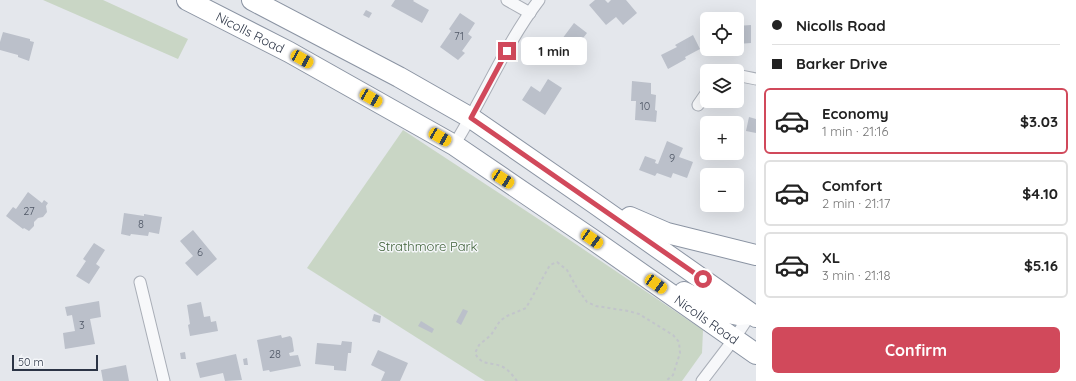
<!DOCTYPE html>
<html lang="en">
<head>
<meta charset="utf-8">
<style>
  :root { --surface:#fff; --page:#f6f6f6; --text:#222; --muted:#767676; --line:#e0e0e0; --accent:#d1495b }
  body { margin:0; font-family:Quicksand,sans-serif; background:var(--page); color:var(--text); height:100vh; display:flex; flex-direction:column; font-size:15px; white-space:nowrap }
  * { box-sizing:border-box; margin:0 }
  p { font-size:13px; color:var(--muted) }
  .icon { flex:none; width:22px; height:22px; fill:none; stroke:currentColor; stroke-width:2; stroke-linecap:round; stroke-linejoin:round }
  .map { position:relative; flex:1; overflow:hidden }
  .details { display:flex; flex-direction:column; background:var(--surface); width:320px }
  .details>* { flex:none }
  .guide { display:grid; align-content:center; height:88px; padding:0 16px; background:var(--surface) }
  .controls { position:absolute; left:700px; top:12px; display:grid; gap:8px }
  .controls a { display:grid; place-items:center; width:44px; height:44px; border-radius:6px; background:var(--surface); box-shadow:0 4px 16px #0002; font-size:20px }
  .scale { position:absolute; left:12px; bottom:10px; width:86px; box-sizing:border-box; padding-left:4px; border:2px solid #2b3445; border-top:0; font-size:11px; line-height:14px; white-space:nowrap; color:#2b3445; -webkit-text-stroke:3px #f4f6f9; paint-order:stroke }
  .end { position:absolute; width:18px; height:18px; margin:-9px; border:5px solid #d1495b; background:#fff; box-shadow:0 0 0 2px #fff }
  .from { border-radius:50% }
  .bubble { position:absolute; height:28px; border-radius:6px; background:var(--surface); box-shadow:0 4px 16px #0002; font-size:13px; font-weight:800; line-height:28px; text-align:center }
  .car { position:absolute; width:12px; height:24px; margin:-12px -6px; border-radius:5px; box-shadow:0 0 3px 1px #0007; background:linear-gradient(#f5c518 24%,#345 0 40%,#f5c518 0 76%,#345 0 86%,#f5c518 0) }
  .guide b { display:flex; align-items:center; gap:14px; height:38px; font-size:15px }
  .guide b+b { border-top:1px solid var(--line) }
  .guide i { width:10px; height:10px; background:var(--text) }
  ul { padding:0; list-style:none }
  li { display:flex; align-items:center; gap:12px; height:66px; margin:0 8px 6px; padding:0 8px; border:2px solid var(--line); border-radius:6px }
  li div { flex:1 }
  li b { display:block; font-size:15px }
  li em { font-style:normal; font-weight:800 }
  li.on { border-color:var(--accent) }
  li>.icon { width:36px; height:36px; stroke-width:1.5 }
  .primary-button { display:flex; gap:8px; margin-top:auto; padding:8px 16px }
  .primary-button a { flex:1; height:46px; border-radius:6px; background:var(--accent); color:#fff; font-size:16px; font-weight:800; line-height:46px; text-align:center }
  main { display:flex; flex:1; min-height:0 }
  .map>svg:first-child { display:block }
  .green { fill:#c9d6c5 }
  .building { fill:#bbc0ca }
  .lines { fill:none; stroke-linecap:round; stroke-linejoin:round }
  .street-casing { stroke:#a9aeb7; stroke-width:13 }
  .highway-casing { stroke:#8b94a3; stroke-width:22 }
  .path { stroke:#c2c5cb; stroke-width:2; stroke-dasharray:3 3; stroke-linecap:butt }
  .street { stroke:#f7f8fa; stroke-width:11 }
  .highway { stroke:#fff; stroke-width:20 }
  .route { stroke:#d1495b; stroke-width:5 }
  .labels { text-anchor:middle; dominant-baseline:central; stroke-width:3; stroke-linejoin:round; paint-order:stroke }
  .number-label { font-size:11px; fill:#4f5766 }
  .street-label { font-size:13px; fill:#2b3445; stroke:#f4f6f9 }
  .park-label { font-size:13px; fill:#3f6138; stroke:#f4f6f9 }
</style>
</head>
<body>
<main>
<div class="map">
<svg width="756" height="381" viewBox="0 0 756 381">
  <rect width="100%" height="100%" fill="#e4e7ec"/>
  <g class="green">
    <polygon points="43,0 103,0 188,39 178,59"/>
    <polygon points="403,130 546,224 703,330 702,353 682,381 485,381 307,268"/>
  </g>
  <g class="building">
    <polygon points="395,0 414,0 413,1 429,10 422,23 391,6"/>
    <polygon points="595,0 605,0 608,3 611,0 626,0 637,13 623,25 616,17 606,25 589,5"/>
    <polygon points="366,10 372,13 369,18 363,15"/>
    <polygon points="460,13 475,23 468,34 472,37 462,51 465,53 458,60 440,47 451,31 449,29"/>
    <polygon points="574,23 587,33 576,47 579,49 567,65 555,56 566,42 562,39"/>
    <polygon points="751,25 751,43 737,44 737,26"/>
    <polygon points="3,32 30,39 30,41 34,42 29,61 18,57 18,55 0,50 0,42"/>
    <polygon points="693,35 700,49 685,57 686,59 668,69 661,55 677,47 675,45"/>
    <polygon points="548,79 562,88 545,115 522,100 531,86 540,92"/>
    <polygon points="632,81 651,83 651,94 656,95 655,110 657,111 656,122 635,120 636,101 631,101"/>
    <polygon points="749,117 756,119 756,133 746,131"/>
    <polygon points="667,141 683,148 679,157 693,162 687,178 673,173 671,178 657,173 655,176 639,170 645,156 656,160 655,163 658,164"/>
    <polygon points="28,192 42,203 44,200 48,203 46,206 47,212 43,217 38,218 34,222 34,226 29,231 24,228 23,229 6,216 13,207 16,209"/>
    <polygon points="712,205 735,205 734,211"/>
    <polygon points="124,213 144,216 144,214 162,217 159,234 149,232 148,236 131,234 130,236 121,234"/>
    <polygon points="193,230 217,259 197,276 185,263 193,256 180,241"/>
    <polygon points="94,243 105,250 96,264 100,267 89,284 76,276 86,261 83,259"/>
    <polygon points="99,301 101,317 90,319 95,344 65,349 63,333 75,331 72,315 67,316 65,307"/>
    <polygon points="201,302 204,317 210,316 211,322 216,321 218,331 190,336 188,325 190,324 187,305"/>
    <polygon points="463,309 468,311 461,325 456,322"/>
    <polygon points="374,314 381,316 380,323 372,321"/>
    <polygon points="421,321 434,329 432,333 418,326"/>
    <polygon points="281,335 282,338 290,336 292,338 294,351 293,352 289,353 290,356 298,355 301,366 270,372 269,370 263,371 257,340"/>
    <polygon points="342,341 352,342 351,353 348,353 346,371 334,370 334,366 315,364 317,343 341,345"/>
    <polygon points="378,350 408,363 400,381 381,381 385,372 371,365"/>
    <polygon points="185,352 186,359 181,359 180,353"/>
    <polygon points="236,354 242,380 225,381 223,373 200,378 196,363"/>
    <polygon points="247,358 248,365 244,365 243,359"/>
    <polygon points="126,365 129,381 103,381 101,370"/>
  </g>
  <g class="lines">
    <g class="street-casing">
      <g id="street">
        <polyline points="507,0 530,13"/>
        <polyline points="737,76 741,76 756,79"/>
        <polyline points="698,105 707,92"/>
        <path d="M454 145C483 99 506 43 539 0"/>
        <polyline points="140,282 164,381"/>
        <polyline points="702,381 734,339 752,312"/>
      </g>
    </g>
    <g class="highway-casing">
      <g id="highway">
        <path id="s1" d="M187 0 289 52 454 145 592 239 756 354"/>
        <polyline points="252,0 399,77 471,118 594,203 756,317"/>
        <polyline points="630,217 667,233 756,255"/>
        <polyline points="684,292 728,313 738,315 749,314"/>
      </g>
    </g>
    <path class="path" d="M517 381C513 376 509 370 503 367 491 361 482 367 475 353L479 345 491 335 500 321 507 316 526 308 550 265 557 262 567 270 577 288 587 302 596 306 628 311 639 314 673 335 679 342 680 353 673 375 666 381"/>
    <use href="#street" class="street"/>
    <use href="#highway" class="highway"/>
  </g>
  <g class="lines">
    <polyline class="route" points="507,51 471,118 703,279"/>
  </g>
  <g class="labels">
    <g class="number-label">
      <text x="459" y="36">71</text>
      <text x="645" y="106">10</text>
      <text x="672" y="158">9</text>
      <text x="29" y="211">27</text>
      <text x="141" y="224">8</text>
      <text x="200" y="252">6</text>
      <text x="82" y="325">3</text>
      <text x="275" y="354">28</text>
    </g>
    <g class="street-label">
      <text stroke="none"><textPath href="#s1" startOffset="71">Nicolls Road</textPath></text>
      <text stroke="none"><textPath href="#s1" startOffset="611">Nicolls Road</textPath></text>
    </g>
    <g class="park-label">
      <text x="428" y="246">Strathmore Park</text>
    </g>
  </g>
</svg>
<div class="controls">
<a><svg class="icon" aria-label="locate" viewBox="0 0 24 24"><circle cx="12" cy="12" r="6"/><path d="M12 2v4M12 18v4M2 12h4M18 12h4"/></svg></a>
<a><svg class="icon" aria-label="layers" viewBox="0 0 24 24"><path d="M12 4l9 5-9 5-9-5zM3 14l9 5 9-5"/></svg></a>
<a>+</a>
<a>−</a>
</div>
<div class="scale">50 m</div>
<i class="end from" style="left:703px;top:279px"></i>
<i class="end" style="left:507px;top:51px"></i>
<div class="bubble" style="left:521px;top:37px;width:66px">1 min</div>
<i class="car" style="left:302px;top:59px;rotate:119deg"></i>
<i class="car" style="left:371px;top:98px;rotate:120deg"></i>
<i class="car" style="left:440px;top:137px;rotate:120deg"></i>
<i class="car" style="left:503px;top:179px;rotate:123deg"></i>
<i class="car" style="left:592px;top:239px;rotate:125deg"></i>
<i class="car" style="left:656px;top:284px;rotate:125deg"></i>
</div>
<section class="details">
<div class="guide">
<b><i class="from"></i>Nicolls Road</b>
<b><i></i>Barker Drive</b>
</div>
<ul>
<li class="on"><svg class="icon" aria-label="car" viewBox="0 0 24 24"><path d="M5 17H2v-5l4-1 3-4h7l3 4 3 1v5h-3M9 17h6M6 11h13"/><circle cx="7" cy="17" r="2"/><circle cx="17" cy="17" r="2"/></svg><div><b>Economy</b><p>1 min · 21:16</p></div><em>$3.03</em></li>
<li><svg class="icon" aria-label="car" viewBox="0 0 24 24"><path d="M5 17H2v-5l4-1 3-4h7l3 4 3 1v5h-3M9 17h6M6 11h13"/><circle cx="7" cy="17" r="2"/><circle cx="17" cy="17" r="2"/></svg><div><b>Comfort</b><p>2 min · 21:17</p></div><em>$4.10</em></li>
<li><svg class="icon" aria-label="car" viewBox="0 0 24 24"><path d="M5 17H2v-5l4-1 3-4h7l3 4 3 1v5h-3M9 17h6M6 11h13"/><circle cx="7" cy="17" r="2"/><circle cx="17" cy="17" r="2"/></svg><div><b>XL</b><p>3 min · 21:18</p></div><em>$5.16</em></li>
</ul>
<div class="primary-button"><a>Confirm</a></div>
</section>
</main>
</body>
</html>
